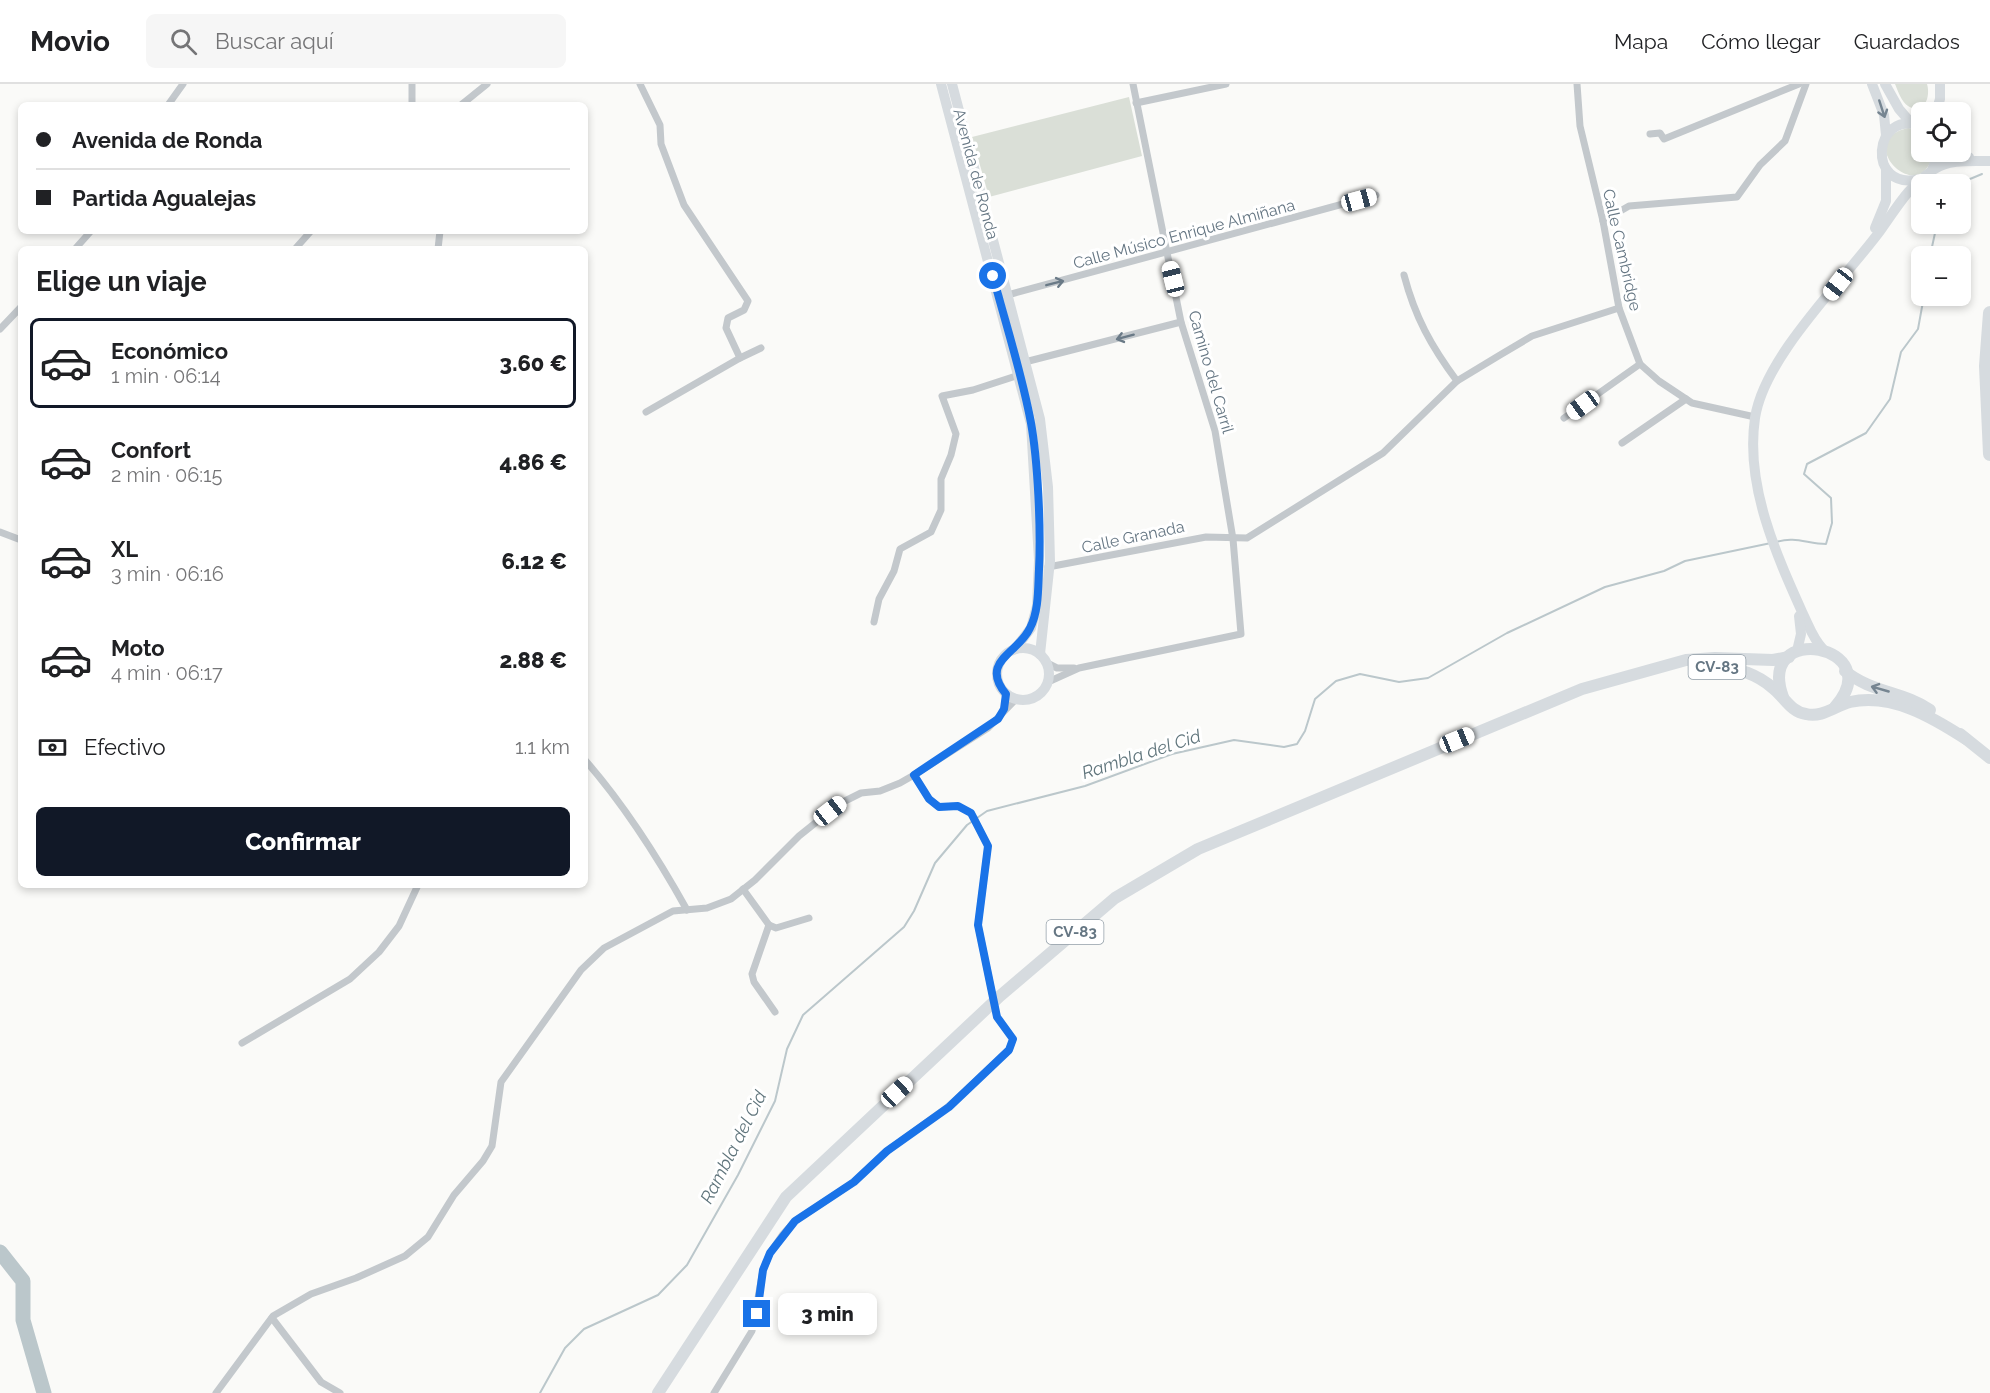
<!DOCTYPE html>
<html lang="es">
<head>
<meta charset="utf-8">
<style>
  :root { --surface:#fff; --page:#f6f6f6; --text:#202124; --muted:#757577; --line:#e0e0e0; --accent:#111827 }
  body { margin:0; font-family:Raleway,sans-serif; background:var(--page); color:var(--text); height:100vh; display:flex; flex-direction:column; font-size:22px; white-space:nowrap }
  * { box-sizing:border-box; margin:0 }
  p { font-size:20px; color:var(--muted) }
  .icon { flex:none; width:33px; height:33px; fill:none; stroke:currentColor; stroke-width:2; stroke-linecap:round; stroke-linejoin:round }
  .map { position:relative; flex:1; overflow:hidden }
  .sheet { position:absolute; left:18px; top:162px; width:570px; height:642px; display:flex; flex-direction:column; background:var(--surface); border-radius:9px; box-shadow:0 3px 9px #0003 }
  .sheet>* { flex:none }
  .banner { position:absolute; left:18px; top:18px; width:570px; height:132px; border-radius:9px; box-shadow:0 3px 9px #0003; display:grid; align-content:center; height:132px; padding:0 18px; background:var(--surface) }
  .fabs { position:absolute; left:1911px; top:18px; display:grid; gap:12px }
  .fabs a { display:grid; place-items:center; width:60px; height:60px; border-radius:9px; background:var(--surface); box-shadow:0 3px 9px #0003; font-size:30px }
  .end { position:absolute; width:27px; height:27px; margin:-14px; border:8px solid #1a73e8; background:#fff; box-shadow:0 0 0 3px #fff }
  .from { border-radius:50% }
  .bubble { position:absolute; height:42px; border-radius:9px; background:var(--surface); box-shadow:0 3px 9px #0003; font-size:20px; font-weight:800; line-height:42px; text-align:center }
  .car { position:absolute; width:18px; height:36px; margin:-18px -9px; border-radius:8px; box-shadow:0 0 4px 2px #0007; background:linear-gradient(#fff 24%,#345 0 40%,#fff 0 76%,#345 0 86%,#fff 0) }
  .banner b { display:flex; align-items:center; gap:21px; height:57px; font-size:22px }
  .banner b+b { border-top:2px solid var(--line) }
  .banner i { width:15px; height:15px; background:var(--text) }
  ul { padding:0; list-style:none }
  li { display:flex; align-items:center; gap:18px; height:90px; margin:0 12px 9px; padding:0 6px; border:3px solid transparent; border-radius:9px }
  li div { flex:1 }
  li b { display:block; font-size:22px }
  li em { font-style:normal; font-weight:800 }
  li.selected { border-color:var(--accent) }
  li>.icon { width:54px; height:54px; stroke-width:1.5 }
  h2 { padding:0 18px; font-size:27px; line-height:72px }
  .pay { display:flex; align-items:center; gap:15px; height:66px; padding:0 18px; font-size:22px }
  .pay p { margin-inline-start:auto }
  .primary-button { display:flex; gap:12px; margin-top:auto; padding:12px 18px }
  .primary-button a { flex:1; height:69px; border-radius:9px; background:var(--accent); color:#fff; font-size:24px; font-weight:800; line-height:69px; text-align:center }
  header { display:flex; align-items:center; gap:36px; box-sizing:border-box; height:84px; padding:0 30px; background:var(--surface); border-bottom:2px solid var(--line) }
  header strong { font-size:28px }
  nav { display:flex; gap:33px; margin-inline-start:auto; font-size:21px }
  .search { width:420px; height:54px; background:var(--page); display:flex; align-items:center; gap:15px; box-sizing:border-box; padding:0 21px; border-radius:9px; color:var(--muted); font-size:22px }
  .map>svg:first-child { display:block }
  .green { fill:#dadfd7 }
  .lines { fill:none; stroke-linecap:round; stroke-linejoin:round }
  .stream { stroke:#bbc7cb; stroke-width:2 }
  .river { stroke:#bbc7cb; stroke-width:15 }
  .street { stroke:#c3c8cc; stroke-width:7 }
  .secondary { stroke:#d6dbdf; stroke-width:10 }
  .primary { stroke:#d6dbdf; stroke-width:12 }
  .highway { stroke:#d6dbdf; stroke-width:14 }
  .oneway { stroke:#768591 }
  .oneway2 { stroke:#6a7a87 }
  .route { stroke:#1a73e8; stroke-width:8 }
  .labels { text-anchor:middle; dominant-baseline:central; stroke-width:6; stroke-linejoin:round; paint-order:stroke }
  .shield { fill:#fff; stroke:#939fa8; stroke-width:1.5 }
  .shield-label { font-size:15px; font-weight:bold; fill:#657683 }
  .street-label { font-size:16px; fill:#657683; stroke:#fff }
  .water-label { font-size:18px; font-style:italic; fill:#60757c; stroke:#fff }
</style>
</head>
<body>
<header>
<strong>Movio</strong>
<div class="search"><svg class="icon" aria-label="search" viewBox="0 0 24 24"><circle cx="10" cy="10" r="6"/><path d="M15 15l6 6"/></svg>Buscar aquí</div>
<nav><a>Mapa</a><a>Cómo llegar</a><a>Guardados</a></nav>
</header>
<div class="map">
<svg width="1990" height="1309" viewBox="0 0 1990 1309">
  <rect width="100%" height="100%" fill="#fafaf8"/>
  <g class="green">
    <path d="M1895 0H1927C1931 13 1924 32 1908 22 1901 17 1898 7 1895 0Z"/>
    <polygon points="1129,13 1142,72 989,113 972,53"/>
    <path d="M1908 44 1921 47 1922 68H1933C1923 127 1850 57 1908 44Z"/>
  </g>
  <g class="lines">
    <g class="stream">
      <polyline points="1958,100 1982,90"/>
      <polyline points="1930,172 1937,140"/>
      <path d="M1776 458C1795 452 1808 460 1826 460L1832 439 1831 414 1804 390 1807 380 1866 349 1890 315 1901 268 1918 245 1924 212"/>
      <polyline points="540,1309 565,1264 584,1245 658,1211 687,1181 738,1091 775,1017 787,965 803,931 904,843 914,827 935,779 967,741 987,727 1085,702 1172,670 1234,656 1284,663 1297,660 1305,647 1315,615 1336,597 1360,590 1399,598 1428,594 1507,549 1605,503 1664,487 1685,477 1771,459"/>
    </g>
    <polyline class="river" points="0,1168 23,1197 23,1236 44,1309"/>
    <g class="street">
      <polyline points="412,0 412,21"/>
      <polyline points="640,0 660,41 661,60 684,121 748,217 744,226 728,234 726,244 740,274 761,264"/>
      <polyline points="1577,0 1580,42 1603,137 1619,224 1640,280 1659,297 1692,319 1755,333"/>
      <polyline points="1136,19 1226,0"/>
      <polyline points="168,21 183,0"/>
      <polyline points="461,21 487,0"/>
      <polyline points="1650,50 1660,49 1664,55 1799,0"/>
      <polyline points="1603,137 1629,122 1737,113 1760,81 1785,57 1806,0"/>
      <polyline points="75,165 91,147"/>
      <polyline points="295,165 311,147"/>
      <polyline points="438,165 440,147"/>
      <path d="M1404 191C1415 233 1431 262 1457 297"/>
      <polyline points="1004,212 1376,111"/>
      <polyline points="0,245 21,223"/>
      <polyline points="1021,279 1181,238"/>
      <polyline points="646,328 740,274"/>
      <polyline points="1564,334 1640,280"/>
      <polyline points="1622,359 1686,315"/>
      <polyline points="0,448 21,456"/>
      <polyline points="1048,483 1206,453 1247,454 1383,369 1457,297 1500,271 1532,252 1619,224"/>
      <polyline points="874,538 879,515 894,487 900,465 931,448 941,426 941,395 951,371 956,350 942,312 973,306 1019,291"/>
      <polyline points="1047,579 1057,584 1074,584"/>
      <polyline points="1048,598 1079,584 1241,550 1233,455 1215,347 1181,238 1133,0"/>
      <polyline points="1004,625 1006,611"/>
      <path d="M585 676C626 723 657 772 687 826"/>
      <polyline points="743,805 769,841 752,890 754,898 775,928"/>
      <polyline points="769,841 776,844 809,834"/>
      <polyline points="242,959 350,895 379,868 399,842 418,801"/>
      <polyline points="272,1234 321,1298 340,1309"/>
      <polyline points="216,1309 273,1232 311,1210 356,1194 405,1172 428,1153 454,1111 483,1077 492,1062 501,998 581,886 604,864 673,827 707,824 731,815 755,796 799,752 839,720 861,709 880,707 900,699 914,691"/>
      <polyline points="714,1309 752,1247 763,1186 770,1169 783,1150 795,1137 854,1098 887,1067 949,1022 1009,966 1013,955 997,933 978,841 988,762 971,729 958,722 939,723 929,715 914,691 988,644 1015,616"/>
    </g>
    <g class="secondary">
      <polyline points="941,0 1031,340 1039,476 1037,522 1031,544 1015,565"/>
      <polyline points="952,0 1040,335 1048,403 1050,477 1040,570"/>
      <polyline points="1872,0 1884,31 1886,51"/>
      <polyline points="1885,0 1899,25 1911,39"/>
      <polyline points="1936,28 1940,15 1940,0"/>
      <polyline points="1948,68 1969,73"/>
      <polyline points="1932,86 1939,68"/>
      <path d="M1919 95C1866 108 1872 24 1922 42"/>
      <polyline points="1875,144 1886,117 1886,85"/>
      <circle cx="1023" cy="590" r="26"/>
      <path d="M1823 565C1813 555 1809 542 1803 530 1776 470 1745 401 1755 334 1764 273 1843 197 1880 147 1898 122 1907 104 1933 86 1948 75 1972 77 1990 77"/>
      <polyline points="1797,567 1801,550 1799,532"/>
    </g>
    <g class="primary">
      <path d="M1697 583C1724 581 1753 586 1774 605 1785 614 1791 628 1806 630 1822 634 1835 622 1850 618 1892 609 1932 633 1966 655"/>
      <path d="M1845 587C1870 608 1904 608 1930 626"/>
      <path d="M1783 613C1755 536 1890 561 1835 623"/>
      <polyline points="1960,650 1990,674"/>
      <polyline points="658,1309 786,1113 1000,912 1115,814 1198,765 1582,605 1686,576 1715,574 1773,576 1789,573"/>
    </g>
    <polyline class="highway" points="1990,229 1986,282 1990,370"/>
  </g>
  <defs><path id="oneway-shaft" d="M-6 0H5M1.5-3L5.5 0L1.5 3" fill="none" stroke-width="1.6" stroke-linecap="round" stroke-linejoin="round" transform="scale(1.5)"/></defs>
  <g class="oneway">
    <use href="#oneway-shaft" transform="translate(1882 25) rotate(72)"/>
    <use href="#oneway-shaft" transform="translate(1880 605) rotate(-164)"/>
  </g>
  <g class="oneway2">
    <use href="#oneway-shaft" transform="translate(1055 199) rotate(-14)"/>
    <use href="#oneway-shaft" transform="translate(1125 253) rotate(165)"/>
  </g>
  <g class="lines">
    <path class="route" d="M757 1230 763 1186 770 1169 795 1137 854 1098 887 1067 949 1023 1009 966 1013 955 997 933 978 841 988 762 971 729 958 722 939 723 929 715 914 691 998 635 1004 625 1006 610C979 577 1018 570 1030 544 1039 527 1038 504 1039 485 1041 445 1038 378 1031 339 1022 290 1006 241 993 192"/>
  </g>
  <g class="labels">
    <g class="shield">
      <rect x="1688.5" y="571" width="57" height="24" rx="4.5"/>
      <rect x="1046.5" y="836" width="57" height="24" rx="4.5"/>
    </g>
    <g class="shield-label">
      <text x="1717" y="583">CV-83</text>
      <text x="1075" y="848">CV-83</text>
    </g>
    <g class="street-label">
      <text transform="translate(976 90) rotate(75)">Avenida de Ronda</text>
      <text transform="translate(1184 150) rotate(-15)">Calle Músico Enrique Almiñana</text>
      <text transform="translate(1622 166) rotate(77)">Calle Cambridge</text>
      <text transform="translate(1211 288) rotate(74)">Camino del Carril</text>
      <text transform="translate(1133 453) rotate(-12)">Calle Granada</text>
    </g>
    <g class="water-label">
      <text transform="translate(1141 670) rotate(-18)">Rambla del Cid</text>
      <text transform="translate(733 1063) rotate(-63)">Rambla del Cid</text>
    </g>
  </g>
</svg>
<div class="fabs">
<a><svg class="icon" aria-label="locate" viewBox="0 0 24 24"><circle cx="12" cy="12" r="6"/><path d="M12 2v4M12 18v4M2 12h4M18 12h4"/></svg></a>
<a>+</a>
<a>−</a>
</div>
<i class="end from" style="left:993px;top:192px"></i>
<i class="end" style="left:757px;top:1230px"></i>
<div class="bubble" style="left:778px;top:1209px;width:99px">3 min</div>
<i class="car" style="left:1359px;top:116px;rotate:75deg"></i>
<i class="car" style="left:1173px;top:195px;rotate:346deg"></i>
<i class="car" style="left:1838px;top:200px;rotate:218deg"></i>
<i class="car" style="left:1583px;top:321px;rotate:234deg"></i>
<i class="car" style="left:1457px;top:656px;rotate:68deg"></i>
<i class="car" style="left:830px;top:727px;rotate:52deg"></i>
<i class="car" style="left:897px;top:1008px;rotate:47deg"></i>
<div class="banner">
<b><i class="from"></i>Avenida de Ronda</b>
<b><i></i>Partida Agualejas</b>
</div>
<section class="sheet">
<h2>Elige un viaje</h2>
<ul>
<li class="selected"><svg class="icon" aria-label="car" viewBox="0 0 24 24"><path d="M5 17H2v-5l4-1 3-4h7l3 4 3 1v5h-3M9 17h6M6 11h13"/><circle cx="7" cy="17" r="2"/><circle cx="17" cy="17" r="2"/></svg><div><b>Económico</b><p>1 min · 06:14</p></div><em>3.60 €</em></li>
<li><svg class="icon" aria-label="car" viewBox="0 0 24 24"><path d="M5 17H2v-5l4-1 3-4h7l3 4 3 1v5h-3M9 17h6M6 11h13"/><circle cx="7" cy="17" r="2"/><circle cx="17" cy="17" r="2"/></svg><div><b>Confort</b><p>2 min · 06:15</p></div><em>4.86 €</em></li>
<li><svg class="icon" aria-label="car" viewBox="0 0 24 24"><path d="M5 17H2v-5l4-1 3-4h7l3 4 3 1v5h-3M9 17h6M6 11h13"/><circle cx="7" cy="17" r="2"/><circle cx="17" cy="17" r="2"/></svg><div><b>XL</b><p>3 min · 06:16</p></div><em>6.12 €</em></li>
<li><svg class="icon" aria-label="car" viewBox="0 0 24 24"><path d="M5 17H2v-5l4-1 3-4h7l3 4 3 1v5h-3M9 17h6M6 11h13"/><circle cx="7" cy="17" r="2"/><circle cx="17" cy="17" r="2"/></svg><div><b>Moto</b><p>4 min · 06:17</p></div><em>2.88 €</em></li>
</ul>
<div class="pay"><svg class="icon" aria-label="cash" viewBox="0 0 24 24"><path d="M3 7h18v10H3z"/><circle cx="12" cy="12" r="2"/></svg>Efectivo<p>1.1 km</p></div>
<div class="primary-button"><a>Confirmar</a></div>
</section>
</div>
</body>
</html>
